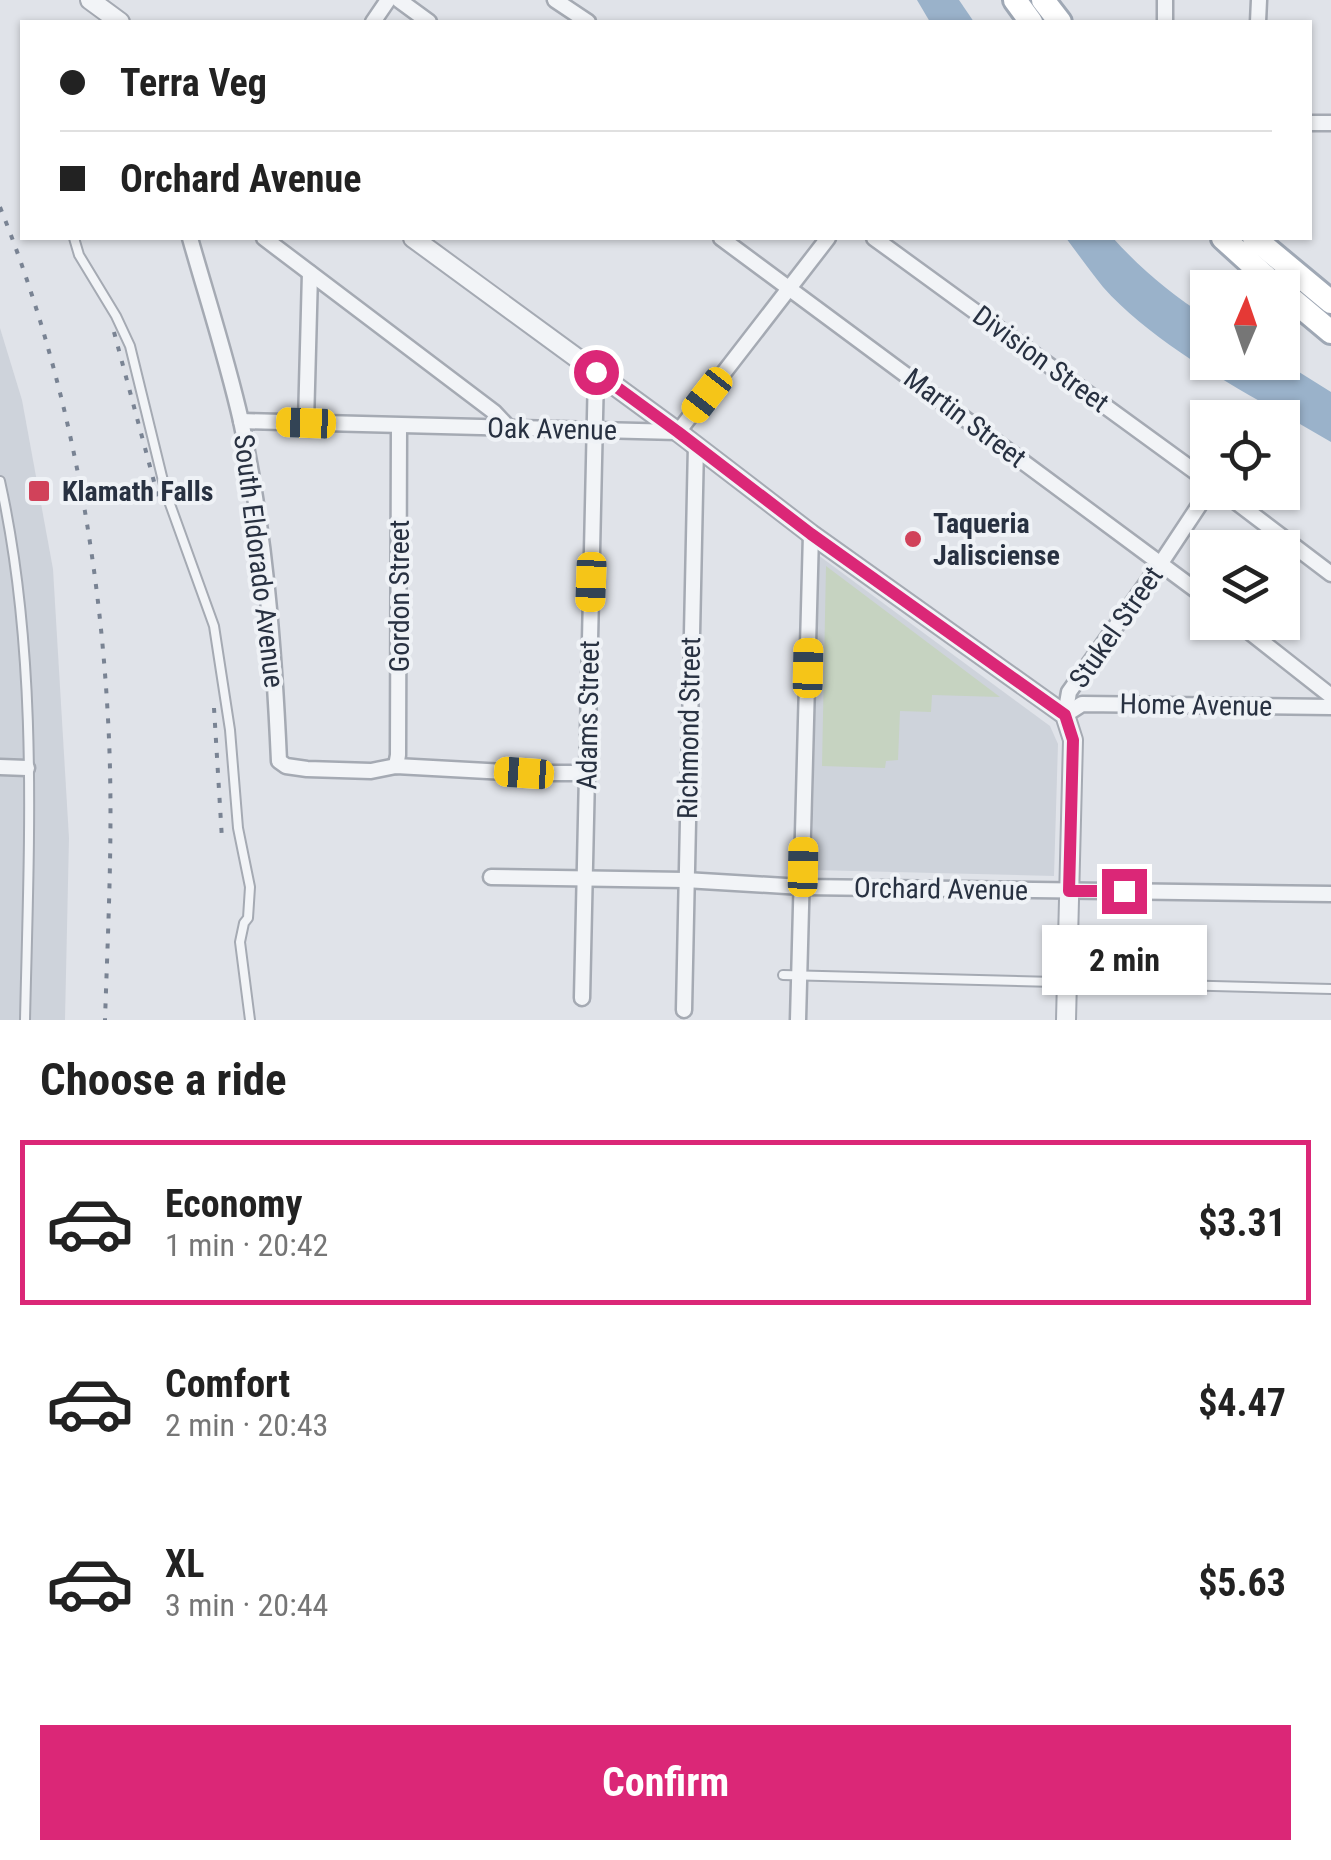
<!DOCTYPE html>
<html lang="en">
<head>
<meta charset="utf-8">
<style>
  :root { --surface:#fff; --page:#f6f6f6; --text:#222; --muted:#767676; --line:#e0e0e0; --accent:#db2777 }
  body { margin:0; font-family:"Roboto Condensed",sans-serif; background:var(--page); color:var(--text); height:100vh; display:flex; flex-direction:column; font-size:38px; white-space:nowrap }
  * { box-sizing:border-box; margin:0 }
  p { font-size:32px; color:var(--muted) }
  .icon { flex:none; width:55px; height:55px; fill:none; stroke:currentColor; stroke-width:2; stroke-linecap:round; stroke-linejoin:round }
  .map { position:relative; height:1020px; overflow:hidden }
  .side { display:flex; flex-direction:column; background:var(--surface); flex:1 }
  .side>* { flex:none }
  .banner { position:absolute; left:20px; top:20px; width:1292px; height:220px; border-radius:0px; box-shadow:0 2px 8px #0004; display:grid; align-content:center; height:220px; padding:0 40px; background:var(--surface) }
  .needle { width:65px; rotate:2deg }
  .tools { position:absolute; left:1190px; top:270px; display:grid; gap:20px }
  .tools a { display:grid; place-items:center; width:110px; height:110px; border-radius:0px; background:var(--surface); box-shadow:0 2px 8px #0004; font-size:50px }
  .end { position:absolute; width:45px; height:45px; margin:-22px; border:12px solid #db2777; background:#fff; box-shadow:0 0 0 5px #fff }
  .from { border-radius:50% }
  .bubble { position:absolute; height:70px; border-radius:0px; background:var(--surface); box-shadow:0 2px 8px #0004; font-size:32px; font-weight:700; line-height:70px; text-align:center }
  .car { position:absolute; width:30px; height:60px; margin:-30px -15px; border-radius:12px; box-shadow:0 0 8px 2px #0007; background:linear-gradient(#f5c518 24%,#345 0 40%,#f5c518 0 76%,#345 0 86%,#f5c518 0) }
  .banner b { display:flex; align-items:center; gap:35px; height:95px; font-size:38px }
  .banner b+b { border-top:2px solid var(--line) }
  .banner i { width:25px; height:25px; background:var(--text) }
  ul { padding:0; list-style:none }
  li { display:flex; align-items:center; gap:30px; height:165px; margin:0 20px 15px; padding:0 20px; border:5px solid transparent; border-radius:0px }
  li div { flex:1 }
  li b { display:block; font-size:38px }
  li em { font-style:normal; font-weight:700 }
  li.on { border-color:var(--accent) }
  li>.icon { width:90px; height:90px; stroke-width:1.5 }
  h2 { padding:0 40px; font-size:45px; line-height:120px }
  .button { display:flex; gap:20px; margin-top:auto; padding:20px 40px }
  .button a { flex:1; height:115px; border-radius:0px; background:var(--accent); color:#fff; font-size:40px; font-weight:700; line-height:115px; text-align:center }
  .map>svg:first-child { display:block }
  .built { fill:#ced3db }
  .green { fill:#c6d3c1 }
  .water { fill:#9ab2ca }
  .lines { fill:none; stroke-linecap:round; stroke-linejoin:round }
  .service-casing { stroke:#a5aab3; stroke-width:12 }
  .minor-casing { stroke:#a5aab3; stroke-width:19 }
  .tertiary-casing { stroke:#a5aab3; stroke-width:22 }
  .primary-casing { stroke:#9fa8b5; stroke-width:28 }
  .service { stroke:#f2f4f7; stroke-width:8 }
  .minor { stroke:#f2f4f7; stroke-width:14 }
  .tertiary { stroke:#f2f4f7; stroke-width:18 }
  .primary { stroke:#fff; stroke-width:22 }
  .rail { stroke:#798393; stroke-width:4; stroke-dasharray:5 10; stroke-linecap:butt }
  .route { stroke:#db2777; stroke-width:12 }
  .poi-dot { fill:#d1425a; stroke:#eff2f6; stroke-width:4 }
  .labels { text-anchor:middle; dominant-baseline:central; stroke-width:8; stroke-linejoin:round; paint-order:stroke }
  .street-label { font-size:28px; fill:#283141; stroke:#eff2f6 }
  .poi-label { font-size:28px; font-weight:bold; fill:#283141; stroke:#eff2f6; text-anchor:start }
</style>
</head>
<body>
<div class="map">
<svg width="1331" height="1020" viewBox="0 0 1331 1020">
  <rect width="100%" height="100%" fill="#e0e3e9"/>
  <g class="built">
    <polygon points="0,328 22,400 53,569 69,838 65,1020 0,1020"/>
    <polygon points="818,555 1050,726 1058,744 1054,876 812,870"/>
  </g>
  <polygon class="green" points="826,566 1000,697 932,695 931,712 900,711 898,760 886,761 885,768 822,766"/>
  <g class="water">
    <polygon points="917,0 959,0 974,22 930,22"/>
    <path d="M1066 238H1113C1141 269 1172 295 1207 317L1208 362H1283L1331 392V442C1257 398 1160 351 1103 287 1090 271 1078 254 1066 238Z"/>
  </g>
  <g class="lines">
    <g class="service-casing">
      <g id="service">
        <polyline points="74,238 79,255 116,316 130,346 166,493 214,626 230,730 238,828 250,887 248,918 244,923 240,942 250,1020"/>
        <path d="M0 481C39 657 29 841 25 1020"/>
        <polyline points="783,975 1331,989"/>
      </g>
    </g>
    <g class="minor-casing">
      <g id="minor">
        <polyline points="399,0 429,22"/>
        <polyline points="555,0 588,22"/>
        <polyline points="1165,0 1165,22"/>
        <polyline points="373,22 388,0"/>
        <polyline points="1258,22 1259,0"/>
        <polyline points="1310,123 1331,123"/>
        <path d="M190 238C207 298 227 359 241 421 265 533 274 647 279 761L286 766 307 769 371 771 396 766 524 773H586"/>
        <polyline points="264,238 494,412 509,428"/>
        <polyline points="721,238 1208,599"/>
        <polyline points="874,238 1208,481"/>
        <polyline points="241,421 678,432 828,238"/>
        <polyline points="306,423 310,273"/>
        <polyline points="1223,492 1331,574"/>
        <polyline points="1237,622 1331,696"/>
        <polyline points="1065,715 1082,704 1331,707"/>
        <polyline points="1065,715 1069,692 1161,563 1208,492"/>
        <polyline points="396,766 398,755 399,426"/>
        <polyline points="0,767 27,768"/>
        <polyline points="491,877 685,880 802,887 1331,894"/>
        <polyline points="582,998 596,372"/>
        <polyline points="684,1010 696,445"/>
        <polyline points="798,1020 811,534"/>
      </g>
    </g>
    <g class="tertiary-casing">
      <g id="tertiary">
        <polyline points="90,0 120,22"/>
        <polyline points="413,238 678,432 811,534 1065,715 1073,740 1066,1020"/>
      </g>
    </g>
    <g class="primary-casing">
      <g id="primary">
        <polyline points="1015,0 1031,22"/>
        <polyline points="1043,0 1060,22"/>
        <polyline points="1223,238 1278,288"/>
        <polyline points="1254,238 1331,302"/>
        <polyline points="1282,291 1331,332"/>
      </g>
    </g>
    <use href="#service" class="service"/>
    <use href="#minor" class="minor"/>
    <use href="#tertiary" class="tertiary"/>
    <use href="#primary" class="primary"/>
    <g class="rail">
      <path d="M0 207C68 376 101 558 109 739 113 833 108 927 105 1020"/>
      <polyline points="114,332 160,504"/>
      <polyline points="214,708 222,839"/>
    </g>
  </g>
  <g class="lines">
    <polyline class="route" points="596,372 678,432 811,534 1065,715 1073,740 1069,891 1124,891"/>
  </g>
  <g class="poi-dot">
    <rect x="27" y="479" width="24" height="24" rx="5"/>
    <circle cx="913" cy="539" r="10"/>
  </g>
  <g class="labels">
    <g class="street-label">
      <text transform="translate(1041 359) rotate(36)">Division Street</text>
      <text transform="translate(965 418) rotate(37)">Martin Street</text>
      <text transform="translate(552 429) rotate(1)">Oak Avenue</text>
      <text transform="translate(259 561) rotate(83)">South Eldorado Avenue</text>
      <text transform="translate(399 596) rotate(-90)">Gordon Street</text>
      <text transform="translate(1116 627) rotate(-55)">Stukel Street</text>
      <text transform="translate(1196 705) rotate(1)">Home Avenue</text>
      <text transform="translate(588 715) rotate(-89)">Adams Street</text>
      <text transform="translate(689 728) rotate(-89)">Richmond Street</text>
      <text transform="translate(941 889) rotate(1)">Orchard Avenue</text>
    </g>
    <g class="poi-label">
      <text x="62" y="491">Klamath Falls</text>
      <text x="933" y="523">Taqueria<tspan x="933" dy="32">Jalisciense</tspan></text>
    </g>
  </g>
</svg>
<div class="tools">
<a><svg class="needle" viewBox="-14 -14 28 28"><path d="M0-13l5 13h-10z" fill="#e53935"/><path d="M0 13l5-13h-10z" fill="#767676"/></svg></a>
<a><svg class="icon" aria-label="locate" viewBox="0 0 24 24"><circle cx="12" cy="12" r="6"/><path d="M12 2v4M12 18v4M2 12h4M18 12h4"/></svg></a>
<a><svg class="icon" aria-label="layers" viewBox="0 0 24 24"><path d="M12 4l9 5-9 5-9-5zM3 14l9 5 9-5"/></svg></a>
</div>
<i class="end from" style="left:596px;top:372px"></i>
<i class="end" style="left:1124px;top:891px"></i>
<div class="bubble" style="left:1042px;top:925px;width:165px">2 min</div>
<i class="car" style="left:707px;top:395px;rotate:218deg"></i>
<i class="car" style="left:306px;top:423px;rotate:272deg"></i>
<i class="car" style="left:591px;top:582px;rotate:182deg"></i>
<i class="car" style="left:808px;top:668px;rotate:1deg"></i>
<i class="car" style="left:524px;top:773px;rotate:274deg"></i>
<i class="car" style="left:803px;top:867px;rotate:1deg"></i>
<div class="banner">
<b><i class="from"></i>Terra Veg</b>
<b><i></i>Orchard Avenue</b>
</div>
</div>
<section class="side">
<h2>Choose a ride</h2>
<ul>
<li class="on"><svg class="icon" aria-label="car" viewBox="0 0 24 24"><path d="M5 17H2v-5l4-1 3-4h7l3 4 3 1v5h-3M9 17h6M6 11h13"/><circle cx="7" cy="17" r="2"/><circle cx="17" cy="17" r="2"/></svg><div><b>Economy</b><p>1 min · 20:42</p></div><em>$3.31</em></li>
<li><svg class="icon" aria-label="car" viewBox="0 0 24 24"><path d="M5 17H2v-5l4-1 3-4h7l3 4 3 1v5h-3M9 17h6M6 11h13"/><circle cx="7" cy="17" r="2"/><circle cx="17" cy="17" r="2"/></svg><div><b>Comfort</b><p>2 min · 20:43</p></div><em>$4.47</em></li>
<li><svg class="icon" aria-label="car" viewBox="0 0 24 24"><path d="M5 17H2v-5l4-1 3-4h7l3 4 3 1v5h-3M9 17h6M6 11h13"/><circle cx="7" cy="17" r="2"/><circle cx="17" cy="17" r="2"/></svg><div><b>XL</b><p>3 min · 20:44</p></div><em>$5.63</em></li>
</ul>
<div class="button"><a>Confirm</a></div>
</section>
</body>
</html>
